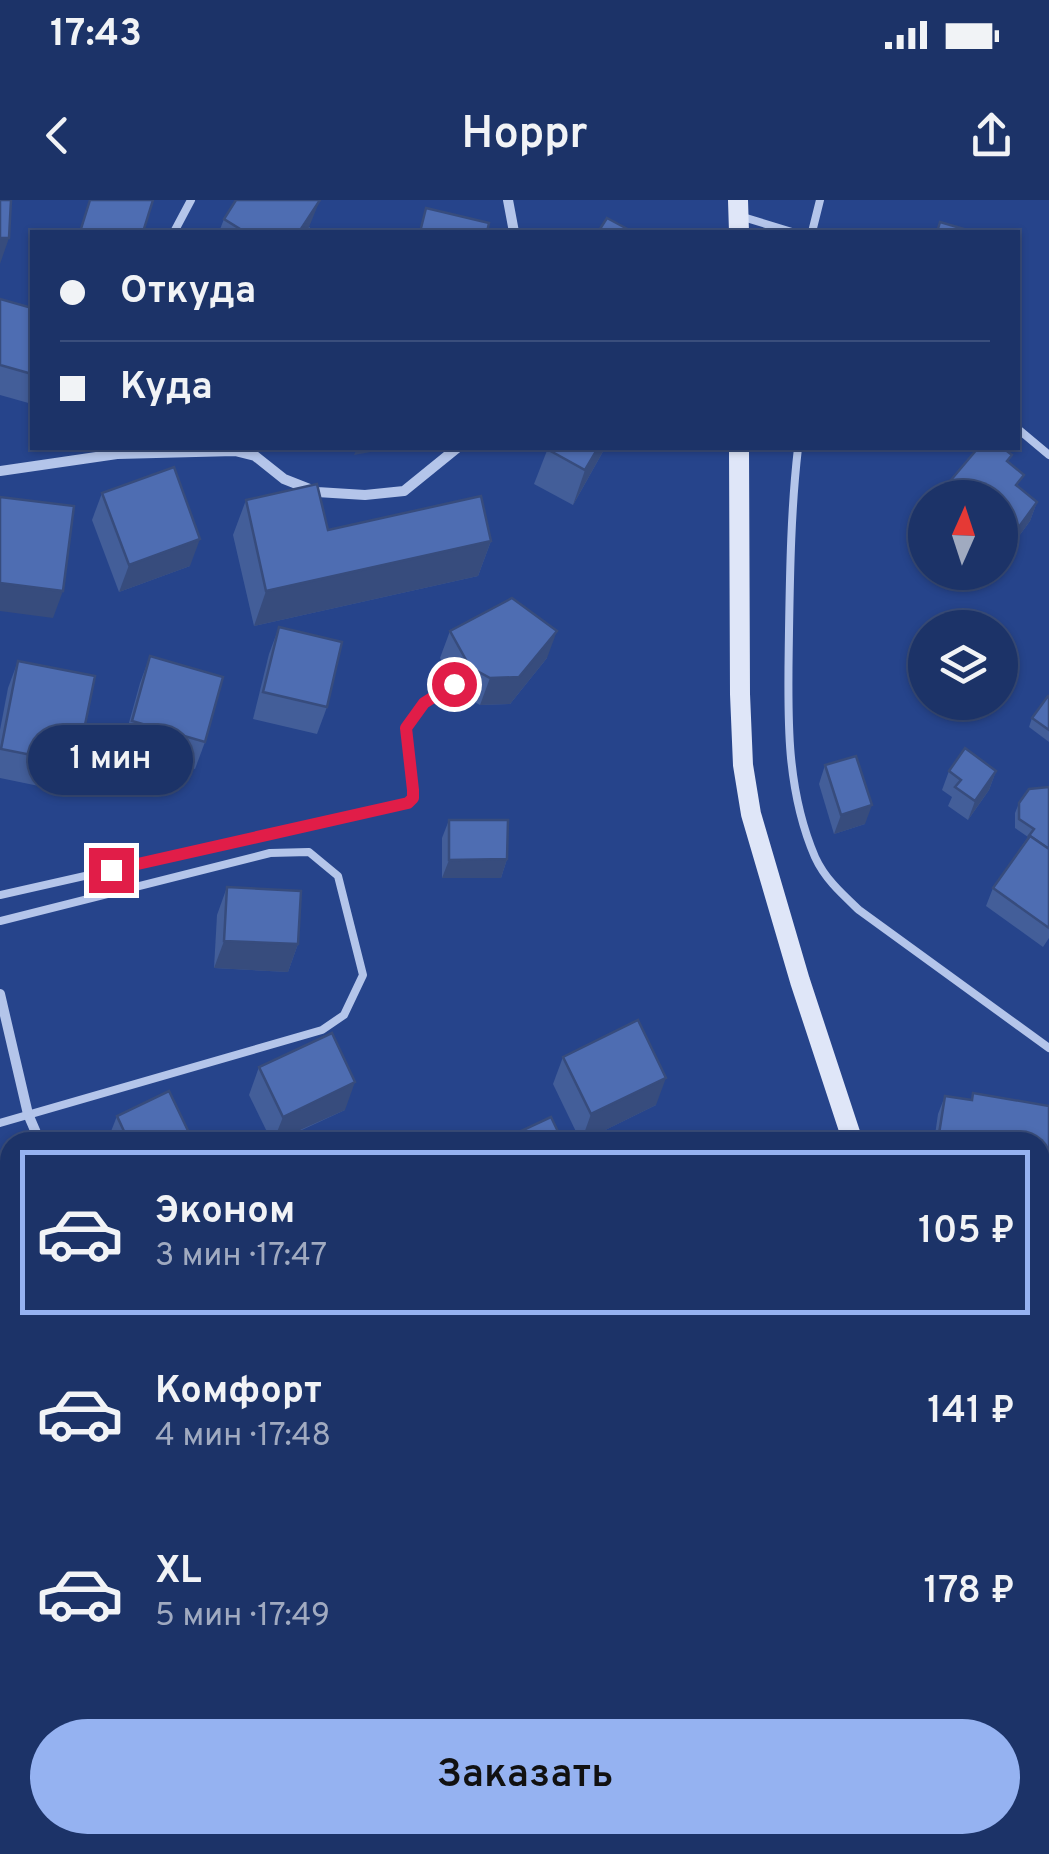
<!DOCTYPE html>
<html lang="ru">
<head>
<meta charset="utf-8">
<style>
  :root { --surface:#1c3368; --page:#253b6e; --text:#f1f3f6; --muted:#a0aac0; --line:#3a4e7c; --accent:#95b2f1 }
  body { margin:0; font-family:Overpass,sans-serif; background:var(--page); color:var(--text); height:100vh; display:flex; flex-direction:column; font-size:38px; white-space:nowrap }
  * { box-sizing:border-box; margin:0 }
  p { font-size:32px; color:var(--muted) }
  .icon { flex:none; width:55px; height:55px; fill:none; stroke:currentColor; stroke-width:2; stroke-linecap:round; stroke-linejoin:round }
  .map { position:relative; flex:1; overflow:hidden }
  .side { position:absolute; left:0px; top:932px; width:1050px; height:722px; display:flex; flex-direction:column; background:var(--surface); border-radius:30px 30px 0 0; box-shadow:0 2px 8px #0004,0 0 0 2px var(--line) }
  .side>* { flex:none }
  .guide { position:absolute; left:30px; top:30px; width:990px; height:220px; border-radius:0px; box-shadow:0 2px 8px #0004,0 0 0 2px var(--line); display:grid; align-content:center; height:220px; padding:0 30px; background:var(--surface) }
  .needle { width:65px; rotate:3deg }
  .controls { position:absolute; left:908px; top:280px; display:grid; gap:20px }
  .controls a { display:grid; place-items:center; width:110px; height:110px; border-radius:50%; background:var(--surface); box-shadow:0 2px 8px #0004,0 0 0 2px var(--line); font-size:50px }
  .end { position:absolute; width:45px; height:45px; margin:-22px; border:12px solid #e11d48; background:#fff; box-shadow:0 0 0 5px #fff }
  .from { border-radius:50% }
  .bubble { position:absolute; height:70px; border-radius:35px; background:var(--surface); box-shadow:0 2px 8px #0004,0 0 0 2px var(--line); font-size:32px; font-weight:600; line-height:70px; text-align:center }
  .guide b { display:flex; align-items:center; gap:35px; height:95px; font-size:38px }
  .guide b+b { border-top:2px solid var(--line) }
  .guide i { width:25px; height:25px; background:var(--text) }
  ul { padding:18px 0 0; list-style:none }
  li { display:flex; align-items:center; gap:30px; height:165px; margin:0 20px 15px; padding:0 10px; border:5px solid transparent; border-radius:0px }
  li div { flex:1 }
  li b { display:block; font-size:38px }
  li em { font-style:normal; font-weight:600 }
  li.on { border-color:var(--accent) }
  li>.icon { width:90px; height:90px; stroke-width:1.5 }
  .primary-button { display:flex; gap:20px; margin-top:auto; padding:20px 30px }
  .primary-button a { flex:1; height:115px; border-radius:60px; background:var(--accent); color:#111; font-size:40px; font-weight:600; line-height:115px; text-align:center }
  .status { display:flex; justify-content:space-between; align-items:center; height:70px; padding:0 50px; background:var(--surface); direction:ltr }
  .status svg { height:28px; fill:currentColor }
  header { display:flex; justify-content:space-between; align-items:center; height:130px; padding:0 30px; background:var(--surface); font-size:45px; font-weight:600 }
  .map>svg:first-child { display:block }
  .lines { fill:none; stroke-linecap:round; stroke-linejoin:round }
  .lane { stroke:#b4c5ea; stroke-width:8 }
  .street { stroke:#b4c5ea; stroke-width:10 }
  .secondary { stroke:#dfe6f8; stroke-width:20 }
  .wall { fill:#435e99 }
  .shaded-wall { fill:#374c7d }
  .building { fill:#4e6db2; stroke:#374c7d; stroke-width:2.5 }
  .route { stroke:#e11d48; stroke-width:12 }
</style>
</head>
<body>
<div class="status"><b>17:43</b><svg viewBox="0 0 49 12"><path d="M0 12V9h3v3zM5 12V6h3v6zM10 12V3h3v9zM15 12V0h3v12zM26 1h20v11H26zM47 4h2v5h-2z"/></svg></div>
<header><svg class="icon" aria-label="back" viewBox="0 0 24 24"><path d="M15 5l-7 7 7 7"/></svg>Hoppr<svg class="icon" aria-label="share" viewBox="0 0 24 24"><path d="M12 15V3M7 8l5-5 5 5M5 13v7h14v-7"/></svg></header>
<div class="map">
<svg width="1049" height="1654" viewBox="0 0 1049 1654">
  <rect width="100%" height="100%" fill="#26448b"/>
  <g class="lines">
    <g class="lane">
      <polyline points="743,17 792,32"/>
      <polyline points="174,32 191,0"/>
      <polyline points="812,32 820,0"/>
      <polyline points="1018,229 1049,255"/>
      <path d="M798 248C791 309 790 369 789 431 788 508 784 585 815 657 825 679 842 694 859 710L1049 848"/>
      <polyline points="0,695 408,603 413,597 413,590 406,529 424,503 454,484"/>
      <polyline points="0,721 270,653 309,652 338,676 363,775 344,815 322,830 0,923"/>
      <polyline points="0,1227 10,1223"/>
      <polyline points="1040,1512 1049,1537"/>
      <polyline points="333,1654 347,1645"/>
    </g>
    <g class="street">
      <polyline points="508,0 514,32"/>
      <polyline points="0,271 117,254 235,251 255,256 284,279 317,292 365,295 404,291 457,248"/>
      <polyline points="0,794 28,914 40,942"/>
      <polyline points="1040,1282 1049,1282"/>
      <polyline points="408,1645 423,1654"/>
      <polyline points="790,1654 799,1645"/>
    </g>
    <g class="secondary">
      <polyline points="738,0 739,32"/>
      <polyline points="739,248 740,494 743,565 751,614 800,781 853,942"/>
    </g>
  </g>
  <g class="wall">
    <polygon points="224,19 310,27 307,32 219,32"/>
    <polygon points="0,99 32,108 32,204 0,195"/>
    <polygon points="548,248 605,248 573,305 534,284"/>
    <polygon points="1009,263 1019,288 1037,302 1030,321 1000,362 1000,298 941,298 945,287"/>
    <polygon points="102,293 190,366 119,392 92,320"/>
    <polygon points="246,300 328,330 491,341 478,376 254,426 233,335"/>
    <polygon points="279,427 327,507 317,534 253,519 269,454"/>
    <polygon points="450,431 547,458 510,504 480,505 460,494 440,458"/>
    <polygon points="150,456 205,542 195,569 122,548 140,483"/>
    <polygon points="18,461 77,564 68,592 0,578 0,530 8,488"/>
    <polygon points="1049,496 1049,542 1029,527 1032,518"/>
    <polygon points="825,565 865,624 834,634 819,584"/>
    <polygon points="949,571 996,571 989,590 968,620 948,606 952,597 942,590"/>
    <polygon points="1049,587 1049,738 1043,747 986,706 993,688 1028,637 1015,628 1015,613 1019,603"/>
    <polygon points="449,620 507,659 501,678 442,678 442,638"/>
    <polygon points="227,687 298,744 288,772 214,768 217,715"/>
    <polygon points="563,857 656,905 581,942 553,884"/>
    <polygon points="259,867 345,910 276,942 272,942 249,895"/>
    <polygon points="973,893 1049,906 1049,946 1046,965 1040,981 1040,942 934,942 938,914 945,896 971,900"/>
    <polygon points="117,916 191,942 114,942 110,934"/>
    <polygon points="0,979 10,1003 10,1187 8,1188 0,1169"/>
    <polygon points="53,1645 118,1645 122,1654 49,1654"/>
    <polygon points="227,1645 277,1645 262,1654 232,1654"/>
    <polygon points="525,1645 591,1645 574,1654 530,1654"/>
  </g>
  <g class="shaded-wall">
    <polygon points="320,0 307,32 299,32"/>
    <polygon points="0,38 9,38 0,64"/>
    <polygon points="357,248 393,248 354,255"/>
    <polygon points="598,248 605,248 573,305 585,270"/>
    <polygon points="1037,302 1030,321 1000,362 1000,353"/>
    <polygon points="200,339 190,366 119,392 129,365"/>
    <polygon points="491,341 478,376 254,426 266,391"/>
    <polygon points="0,383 63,391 53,418 0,411"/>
    <polygon points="557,431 547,458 510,504 480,505 490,478"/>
    <polygon points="996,571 989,590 968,620 975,601"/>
    <polygon points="872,605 865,624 834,634 841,615"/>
    <polygon points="507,659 501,678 442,678 449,660"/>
    <polygon points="224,741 298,744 288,772 214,768"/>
    <polygon points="666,878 656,905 581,942 591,914"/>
    <polygon points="355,882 345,910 273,942 283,917"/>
    <polygon points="10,1048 10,1072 0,1076 0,1053"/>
    <polygon points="10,1370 10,1394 0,1397 0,1373"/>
    <polygon points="29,1645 42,1645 39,1654 16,1654"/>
    <polygon points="248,1645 277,1645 262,1654 245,1654"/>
    <polygon points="550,1645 591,1645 574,1654 547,1654"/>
  </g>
  <g class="building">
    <polygon points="0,0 11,0 9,38 0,38"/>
    <polygon points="90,0 153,0 143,32 80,32"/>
    <polygon points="236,0 320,0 299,32 245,32 224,19"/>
    <polygon points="426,8 489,23 487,32 420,32"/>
    <polygon points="607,18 633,32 598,32"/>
    <polygon points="940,22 974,32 937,32"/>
    <polygon points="0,99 32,108 32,174 0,165"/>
    <polygon points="548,248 598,248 585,270 547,249"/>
    <polygon points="978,248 1003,248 1012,255 1007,261 1024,275 1016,285 1037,302 1000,353 1000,298 958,298 945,287"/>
    <polygon points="174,267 200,339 129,365 102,293"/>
    <polygon points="317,284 328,330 481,296 491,341 266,391 246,300"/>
    <polygon points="0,297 74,306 63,391 0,383"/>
    <polygon points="512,398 557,431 519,477 490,478 470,467 450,431"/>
    <polygon points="279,427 342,442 327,507 263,492"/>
    <polygon points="150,456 223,477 205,542 132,521"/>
    <polygon points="18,461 95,476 77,564 1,549"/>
    <polygon points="1048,496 1049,496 1049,530 1032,518"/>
    <polygon points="965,548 996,571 975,601 955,587 961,580 949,571"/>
    <polygon points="856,556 872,605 841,615 825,565"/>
    <polygon points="1049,587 1049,649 1030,636 1028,637 1034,629 1019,619 1019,603 1029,589"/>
    <polygon points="449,620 508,620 507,659 449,660"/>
    <polygon points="1030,636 1049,649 1049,728 993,688"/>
    <polygon points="227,687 301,691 298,744 224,741"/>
    <polygon points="638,820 666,878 591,914 563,857"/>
    <polygon points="332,833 355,882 283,917 259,867"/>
    <polygon points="169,891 192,939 186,942 129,942 117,916"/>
    <polygon points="973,893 1049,906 1049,946 1046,965 1040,964 1040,942 953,942 938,940 945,896 972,900"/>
    <polygon points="551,917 563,942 504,942 502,940"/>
    <polygon points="0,979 10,1003 10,1048 0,1053"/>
    <polygon points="10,1068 10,1142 0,1119 0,1072"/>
    <polygon points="10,1304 10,1370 0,1373 0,1308"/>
    <polygon points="0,1563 10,1578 10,1645 29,1645 16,1654 0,1654"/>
    <polygon points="62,1645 118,1645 122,1654 66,1654"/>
    <polygon points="167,1645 198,1645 202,1654 146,1654"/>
  </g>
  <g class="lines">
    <polyline class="route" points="111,670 408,603 413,598 413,590 406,528 424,503 454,484"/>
  </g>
</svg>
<div class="controls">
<a><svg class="needle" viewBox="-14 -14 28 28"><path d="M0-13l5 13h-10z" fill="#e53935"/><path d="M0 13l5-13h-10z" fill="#a0aac0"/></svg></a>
<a><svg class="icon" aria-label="layers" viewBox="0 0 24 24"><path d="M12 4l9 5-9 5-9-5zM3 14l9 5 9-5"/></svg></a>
</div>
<i class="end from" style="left:454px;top:484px"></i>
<i class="end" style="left:111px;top:670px"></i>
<div class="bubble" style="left:28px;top:525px;width:165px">1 мин</div>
<div class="guide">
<b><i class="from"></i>Откуда</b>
<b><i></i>Куда</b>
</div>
<section class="side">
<ul>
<li class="on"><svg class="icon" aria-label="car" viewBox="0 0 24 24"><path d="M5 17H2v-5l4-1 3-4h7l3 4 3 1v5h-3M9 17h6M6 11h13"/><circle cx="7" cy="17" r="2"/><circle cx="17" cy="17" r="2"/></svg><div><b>Эконом</b><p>3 мин · 17:47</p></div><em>105 ₽</em></li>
<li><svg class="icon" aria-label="car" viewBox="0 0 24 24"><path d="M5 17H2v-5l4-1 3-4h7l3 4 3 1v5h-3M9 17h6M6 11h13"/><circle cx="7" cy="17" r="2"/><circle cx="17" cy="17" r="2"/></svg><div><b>Комфорт</b><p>4 мин · 17:48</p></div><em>141 ₽</em></li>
<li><svg class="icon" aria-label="car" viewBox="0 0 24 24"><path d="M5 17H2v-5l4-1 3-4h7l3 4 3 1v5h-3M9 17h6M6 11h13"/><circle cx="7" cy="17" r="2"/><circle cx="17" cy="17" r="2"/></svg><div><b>XL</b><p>5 мин · 17:49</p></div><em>178 ₽</em></li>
</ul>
<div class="primary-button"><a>Заказать</a></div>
</section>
</div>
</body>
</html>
